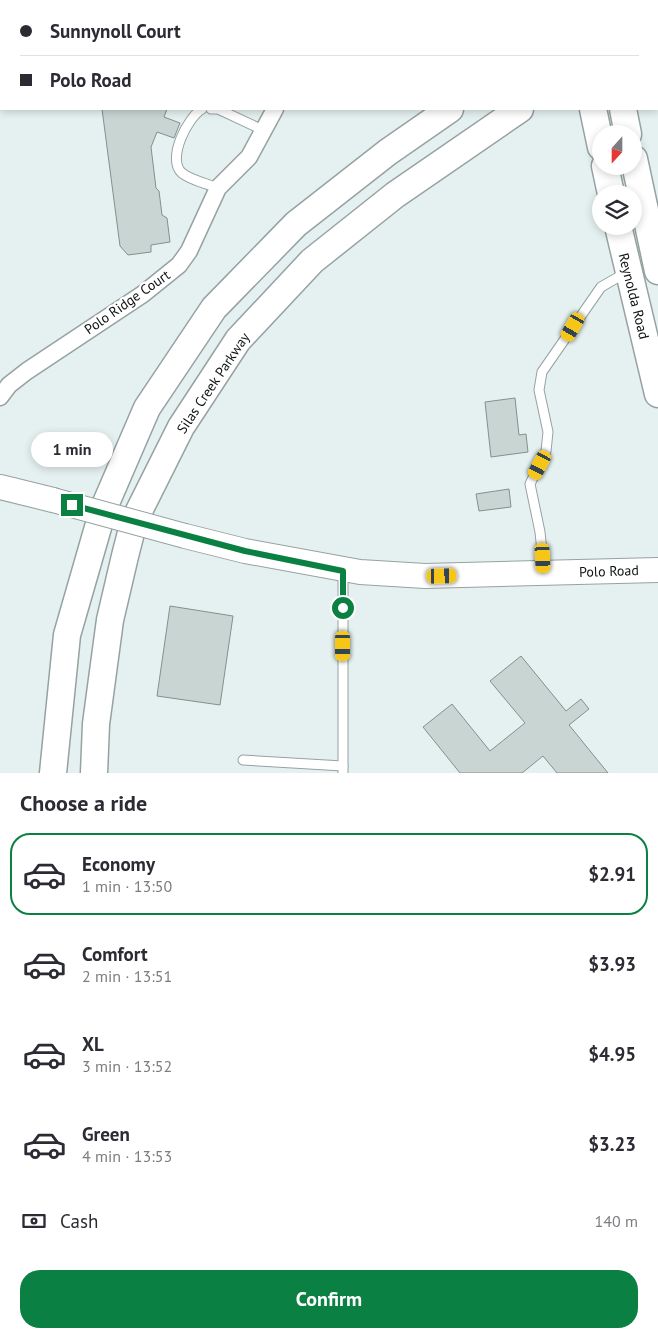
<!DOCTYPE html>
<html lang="en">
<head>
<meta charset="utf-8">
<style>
  :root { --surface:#fff; --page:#f2f2f3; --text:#2b2b33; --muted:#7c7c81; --line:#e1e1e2; --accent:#0b8043 }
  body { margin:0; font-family:"PT Sans",sans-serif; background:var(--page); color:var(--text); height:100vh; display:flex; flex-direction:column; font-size:19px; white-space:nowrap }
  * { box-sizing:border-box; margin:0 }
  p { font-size:16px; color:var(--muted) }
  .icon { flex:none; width:28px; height:28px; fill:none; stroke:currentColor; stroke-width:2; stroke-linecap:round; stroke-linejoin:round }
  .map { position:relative; height:773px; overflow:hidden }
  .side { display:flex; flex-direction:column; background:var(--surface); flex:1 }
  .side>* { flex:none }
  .banner { position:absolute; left:0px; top:0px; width:659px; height:110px; box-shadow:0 2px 8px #0003; display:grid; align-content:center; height:110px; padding:0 20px; background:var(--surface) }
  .needle { width:32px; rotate:201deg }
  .tools { position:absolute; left:592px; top:125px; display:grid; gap:10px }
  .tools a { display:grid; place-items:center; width:50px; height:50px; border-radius:50%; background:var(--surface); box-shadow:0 2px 8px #0003; font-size:25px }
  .end { position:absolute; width:22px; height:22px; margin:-11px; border:6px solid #0b8043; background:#fff; box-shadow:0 0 0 2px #fff }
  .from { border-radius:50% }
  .bubble { position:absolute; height:35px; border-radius:18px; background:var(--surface); box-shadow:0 2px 8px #0003; font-size:16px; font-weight:800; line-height:35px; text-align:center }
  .car { position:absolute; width:15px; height:30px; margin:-15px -8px; border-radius:6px; box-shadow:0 0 4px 1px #0007; background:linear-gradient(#f5c518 24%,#345 0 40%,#f5c518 0 76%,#345 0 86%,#f5c518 0) }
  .banner b { display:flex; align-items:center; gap:18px; height:48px; font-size:19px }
  .banner b+b { border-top:1px solid var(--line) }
  .banner i { width:12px; height:12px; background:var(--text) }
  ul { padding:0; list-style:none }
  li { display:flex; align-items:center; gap:15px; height:82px; margin:0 10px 8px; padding:0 10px; border:2px solid transparent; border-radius:20px }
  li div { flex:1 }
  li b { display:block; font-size:19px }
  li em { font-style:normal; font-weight:800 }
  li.active { border-color:var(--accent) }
  li>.icon { width:45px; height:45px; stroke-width:1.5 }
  h2 { padding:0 20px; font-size:22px; line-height:60px }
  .pay { display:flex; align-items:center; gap:12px; height:55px; padding:0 20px; font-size:19px }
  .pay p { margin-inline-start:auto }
  .button { display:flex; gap:10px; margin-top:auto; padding:10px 20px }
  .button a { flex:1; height:58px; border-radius:20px; background:var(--accent); color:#fff; font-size:20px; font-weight:800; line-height:58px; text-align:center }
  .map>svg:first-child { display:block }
  .building { fill:#c9d5d3; stroke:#848f8e }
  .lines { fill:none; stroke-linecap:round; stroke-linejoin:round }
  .lane-casing { stroke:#96a2a1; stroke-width:11 }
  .street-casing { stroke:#96a2a1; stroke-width:19 }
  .secondary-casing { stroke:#96a2a1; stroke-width:26 }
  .primary-casing { stroke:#96a2a1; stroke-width:29 }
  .lane { stroke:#fff; stroke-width:9 }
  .street { stroke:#fff; stroke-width:16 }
  .secondary { stroke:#fff; stroke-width:24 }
  .primary { stroke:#fff; stroke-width:26 }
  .secondary-bridge-casing { stroke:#96a2a1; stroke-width:26; stroke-linecap:butt }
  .primary-bridge-casing { stroke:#96a2a1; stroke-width:29; stroke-linecap:butt }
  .secondary-bridge { stroke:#fff; stroke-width:24 }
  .primary-bridge { stroke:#fff; stroke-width:26 }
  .route { stroke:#0b8043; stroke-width:6 }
  .labels { text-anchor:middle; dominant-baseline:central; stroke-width:4.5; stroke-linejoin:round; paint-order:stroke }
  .street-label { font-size:14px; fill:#0f1313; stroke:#fff }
</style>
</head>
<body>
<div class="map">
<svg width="658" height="773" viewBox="0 0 658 773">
  <rect width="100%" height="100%" fill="#e5f1f0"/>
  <g class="building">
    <polygon points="102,109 167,109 164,117 180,123 174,138 157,132 151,147 156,188 159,191 162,215 167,218 170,242 151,245 151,252 128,255 120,246"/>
    <polygon points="515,398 519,435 526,434 528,452 491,457 485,402"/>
    <polygon points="509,489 511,507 479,511 476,494"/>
    <polygon points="170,606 233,616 220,705 157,696"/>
    <polygon points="521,656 566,711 581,699 589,709 569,725 608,773 557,773 543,756 522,773 460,773 423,727 452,704 490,751 525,723 490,681"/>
  </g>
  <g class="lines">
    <g class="lane-casing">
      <g id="lane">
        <path d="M202 109C188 117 166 159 182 173 190 180 208 184 218 188"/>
        <polyline points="211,109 218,109 265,131"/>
        <polyline points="343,571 343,773"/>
        <polyline points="544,571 540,532 530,484 546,451 548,432 539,390 542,372 601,287 627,272"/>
        <polyline points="243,760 343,766"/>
      </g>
    </g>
    <g class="street-casing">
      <g id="street">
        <polyline points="284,0 285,1"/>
        <polyline points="0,397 9,385 27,371 143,294 179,265 189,251 218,188 249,157 275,109"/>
      </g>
    </g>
    <g class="secondary-casing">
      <g id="secondary">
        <polyline points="0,487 53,500"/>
        <polyline points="185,536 245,551 360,572 425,576 658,570"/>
      </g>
    </g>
    <g class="primary-casing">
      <g id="primary">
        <polyline points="570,0 571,1"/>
        <polyline points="658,2 658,1"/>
        <polyline points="593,109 601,147"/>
        <polyline points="623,109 628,134"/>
        <polyline points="634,159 658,271"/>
        <polyline points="605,166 611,194"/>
        <polyline points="618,226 658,394"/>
        <polyline points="53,773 67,635 103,510 147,408 214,308 296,224 388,152 450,109"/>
        <polyline points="94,773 96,724 110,620 125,556 134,521 181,427 238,340 312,261 395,195 520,109"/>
      </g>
    </g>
    <use href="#lane" class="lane"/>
    <use href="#street" class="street"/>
    <use href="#secondary" class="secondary"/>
    <use href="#primary" class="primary"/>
    <g class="secondary-bridge-casing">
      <polyline id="secondary-bridge" points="53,500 185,536"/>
    </g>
    <g class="primary-bridge-casing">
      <polyline id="primary-bridge" points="596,0 596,1"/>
    </g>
    <use href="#secondary-bridge" class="secondary-bridge"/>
    <use href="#primary-bridge" class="primary-bridge"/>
  </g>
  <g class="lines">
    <polyline class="route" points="72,505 245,551 343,571 343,608"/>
  </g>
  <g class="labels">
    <g class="street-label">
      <text transform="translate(634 296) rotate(76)">Reynolda Road</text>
      <text transform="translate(127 302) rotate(-35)">Polo Ridge Court</text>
      <text transform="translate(213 383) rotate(-56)">Silas Creek Parkway</text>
      <text transform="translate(609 571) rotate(-2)">Polo Road</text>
    </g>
  </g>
</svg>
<div class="tools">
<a><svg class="needle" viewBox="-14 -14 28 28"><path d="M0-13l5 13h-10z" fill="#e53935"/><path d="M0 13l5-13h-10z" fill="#7c7c81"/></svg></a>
<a><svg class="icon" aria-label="layers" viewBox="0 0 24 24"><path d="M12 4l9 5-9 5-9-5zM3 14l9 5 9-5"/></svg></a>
</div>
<i class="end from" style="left:343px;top:608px"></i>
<i class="end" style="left:72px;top:505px"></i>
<div class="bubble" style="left:31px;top:432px;width:82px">1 min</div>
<i class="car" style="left:573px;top:327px;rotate:210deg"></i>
<i class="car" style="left:540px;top:465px;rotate:208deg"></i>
<i class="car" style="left:543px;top:558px;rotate:177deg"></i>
<i class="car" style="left:442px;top:576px;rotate:89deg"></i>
<i class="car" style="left:343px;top:646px;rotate:180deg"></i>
<div class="banner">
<b><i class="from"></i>Sunnynoll Court</b>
<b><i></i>Polo Road</b>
</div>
</div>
<section class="side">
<h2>Choose a ride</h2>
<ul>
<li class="active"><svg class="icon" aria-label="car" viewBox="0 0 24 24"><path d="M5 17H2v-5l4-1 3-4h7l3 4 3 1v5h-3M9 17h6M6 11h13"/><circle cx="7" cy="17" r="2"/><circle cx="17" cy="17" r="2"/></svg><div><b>Economy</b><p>1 min · 13:50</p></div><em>$2.91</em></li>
<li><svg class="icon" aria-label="car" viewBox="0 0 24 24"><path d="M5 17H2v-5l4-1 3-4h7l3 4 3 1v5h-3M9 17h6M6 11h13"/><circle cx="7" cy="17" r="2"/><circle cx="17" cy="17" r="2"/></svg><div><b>Comfort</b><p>2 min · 13:51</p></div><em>$3.93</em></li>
<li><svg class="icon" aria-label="car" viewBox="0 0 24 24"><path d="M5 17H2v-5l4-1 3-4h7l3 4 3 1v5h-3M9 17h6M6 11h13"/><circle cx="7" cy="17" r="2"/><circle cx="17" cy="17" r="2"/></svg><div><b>XL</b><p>3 min · 13:52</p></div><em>$4.95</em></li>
<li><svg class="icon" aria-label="car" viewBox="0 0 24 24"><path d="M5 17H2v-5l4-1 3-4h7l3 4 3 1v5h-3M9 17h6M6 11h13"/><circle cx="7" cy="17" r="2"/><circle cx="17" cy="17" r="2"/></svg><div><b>Green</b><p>4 min · 13:53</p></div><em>$3.23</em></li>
</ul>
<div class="pay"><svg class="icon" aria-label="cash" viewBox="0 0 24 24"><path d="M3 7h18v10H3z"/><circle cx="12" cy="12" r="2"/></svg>Cash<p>140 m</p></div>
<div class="button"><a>Confirm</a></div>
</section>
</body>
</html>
